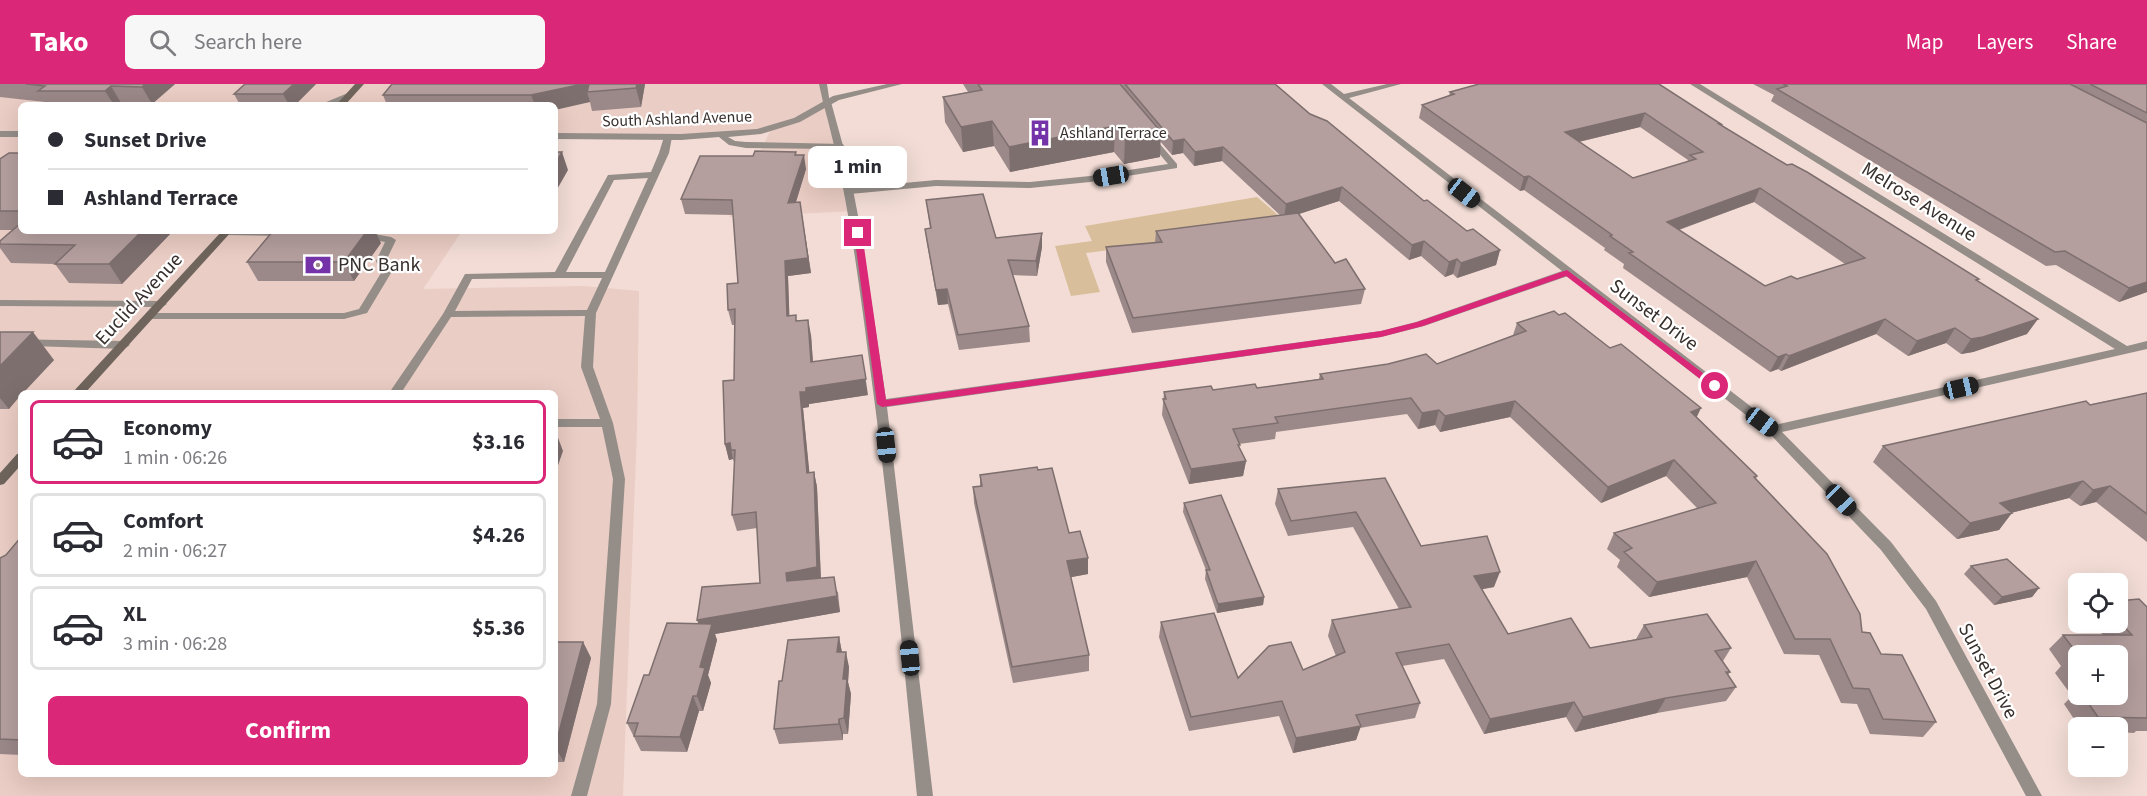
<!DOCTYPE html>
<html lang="en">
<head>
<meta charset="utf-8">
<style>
  :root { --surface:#fff; --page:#f7f7f7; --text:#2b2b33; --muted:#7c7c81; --line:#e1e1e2; --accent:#db2777 }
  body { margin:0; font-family:"Source Sans 3",sans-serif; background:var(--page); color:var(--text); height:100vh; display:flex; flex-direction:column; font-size:22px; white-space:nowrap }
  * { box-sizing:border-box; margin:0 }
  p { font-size:20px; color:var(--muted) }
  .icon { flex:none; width:33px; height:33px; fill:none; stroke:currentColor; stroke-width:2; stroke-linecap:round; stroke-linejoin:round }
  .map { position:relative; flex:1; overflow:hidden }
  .drawer { position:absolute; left:18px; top:306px; width:540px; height:387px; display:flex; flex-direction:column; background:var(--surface); border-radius:9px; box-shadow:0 6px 24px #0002 }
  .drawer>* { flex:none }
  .hud { position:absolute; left:18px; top:18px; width:540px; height:132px; border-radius:9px; box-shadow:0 6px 24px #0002; display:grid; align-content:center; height:132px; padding:0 30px; background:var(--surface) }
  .tools { position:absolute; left:2068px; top:489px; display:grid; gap:12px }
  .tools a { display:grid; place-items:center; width:60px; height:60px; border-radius:9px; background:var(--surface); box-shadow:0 6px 24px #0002; font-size:30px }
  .end { position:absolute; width:27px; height:27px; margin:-14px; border:8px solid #db2777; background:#fff; box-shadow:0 0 0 3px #fff }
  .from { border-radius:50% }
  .bubble { position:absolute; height:42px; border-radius:9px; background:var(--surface); box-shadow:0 6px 24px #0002; font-size:20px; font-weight:700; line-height:42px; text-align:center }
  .car { position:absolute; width:18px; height:36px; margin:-18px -9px; border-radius:8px; box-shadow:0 0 4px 2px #0007; background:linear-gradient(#222 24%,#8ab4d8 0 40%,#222 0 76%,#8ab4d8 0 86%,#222 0) }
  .hud b { display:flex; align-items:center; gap:21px; height:57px; font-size:22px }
  .hud b+b { border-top:2px solid var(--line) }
  .hud i { width:15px; height:15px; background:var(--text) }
  ul { padding:10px 0 0; list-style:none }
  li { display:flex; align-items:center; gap:18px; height:84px; margin:0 12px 9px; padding:0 18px; border:3px solid var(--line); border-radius:9px }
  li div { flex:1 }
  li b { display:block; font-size:22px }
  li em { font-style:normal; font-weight:700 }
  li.on { border-color:var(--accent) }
  li>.icon { width:54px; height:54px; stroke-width:1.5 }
  .button { display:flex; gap:12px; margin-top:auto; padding:12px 30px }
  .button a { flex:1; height:69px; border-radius:9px; background:var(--accent); color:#fff; font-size:24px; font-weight:700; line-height:69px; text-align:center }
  header { display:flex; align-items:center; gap:36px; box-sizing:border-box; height:84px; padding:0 30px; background:var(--accent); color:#fff }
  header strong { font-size:28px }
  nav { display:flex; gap:33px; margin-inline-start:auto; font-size:21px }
  .search { width:420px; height:54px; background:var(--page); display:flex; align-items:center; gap:15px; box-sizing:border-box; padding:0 21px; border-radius:9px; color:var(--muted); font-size:22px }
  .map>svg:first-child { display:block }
  .built { fill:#eacdc4; fill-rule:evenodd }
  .green { fill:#d8be9a }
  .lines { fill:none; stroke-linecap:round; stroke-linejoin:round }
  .service { fill:#948d88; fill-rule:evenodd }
  .minor { fill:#948d88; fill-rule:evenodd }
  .tertiary { fill:#948d88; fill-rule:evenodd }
  .secondary { fill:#6f655d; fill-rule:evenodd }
  .wall { fill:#9b8888; fill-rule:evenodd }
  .shaded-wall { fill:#7e6f6f }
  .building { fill:#b49e9e; stroke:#7e6f6f; stroke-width:1.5; fill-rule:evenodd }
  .route { fill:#db2777 }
  .labels { text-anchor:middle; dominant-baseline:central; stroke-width:4.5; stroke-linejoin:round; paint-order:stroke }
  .far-street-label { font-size:16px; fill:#372f2c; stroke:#fff }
  .far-poi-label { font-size:16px; fill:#372f2c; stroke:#fff; text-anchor:start }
  .street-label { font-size:20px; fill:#372f2c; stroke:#fff }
  .poi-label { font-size:20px; fill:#372f2c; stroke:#fff; text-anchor:start }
</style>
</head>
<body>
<header>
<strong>Tako</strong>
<div class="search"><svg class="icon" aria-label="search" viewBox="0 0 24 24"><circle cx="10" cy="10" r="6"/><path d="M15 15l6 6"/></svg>Search here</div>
<nav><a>Map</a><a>Layers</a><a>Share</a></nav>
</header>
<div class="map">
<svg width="2147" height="712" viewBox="0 0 2147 712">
  <rect width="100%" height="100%" fill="#f2dcd5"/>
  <path class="built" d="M0 0H823L854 127 729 133 770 47 735 51 555 52V21H21V147H462L423 205 583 202 639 207 637 345 623 712H0ZM21 309H555V690H21Z"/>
  <polygon class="green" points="1257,113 1292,143 1086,169 1100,208 1071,212 1055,162 1092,157 1085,142"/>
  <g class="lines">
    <g class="service">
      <polygon points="819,0 827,0 830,20 823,18"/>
      <polygon points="348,9 352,12 351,14 331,21 319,21"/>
      <path d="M668 50 672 53 669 69 596 229 593 283 613 339 625 395 611 620 587 712H571L597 620 613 395 602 343H555V335H600L581 283 585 232 451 233 401 309H389L443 230 465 190 555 188 608 91 651 88 659 69 664 53ZM648 94 605 188H566L614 96ZM559 194H602L587 226 455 227 472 195Z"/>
      <polygon points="1150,51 1153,52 1177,80 1177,84 1090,98 1030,104 936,102 850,110 845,107 850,104 936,96 1030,98 1090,92 1168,80 1146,54"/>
      <polygon points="222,147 292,147 293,149 288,152 226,151 223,150"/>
      <polygon points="363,148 391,153 396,156 386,177 391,189 367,229 344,235 150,235 145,232 150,229 344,229 359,225 381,189 376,177 385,158 360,153 360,149"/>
      <polygon points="0,255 124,257 130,261 124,265 0,261"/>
    </g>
    <g class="minor">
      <path d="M1322 0H1331L1344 10 1387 0H1401L1349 14 1775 341 2115 265 1690 0H1700L2127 262 2147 257V265L1782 348 1891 458 1936 517 2042 712H2026L1926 525 1881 466 1769 349 1568 192 1424 242 1381 253 887 323 933 712H917C903 572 890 431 871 291 859 199 848 108 823 18L827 15 831 18 848 80 860 142 886 315 1381 247 1416 238 1562 187Z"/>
      <polygon points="0,216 162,217 167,220 162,223 0,222"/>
    </g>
    <g class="tertiary">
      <polygon points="887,0 902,0 839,16 800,38 761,50 728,53 735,57 746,58 843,60 844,62 840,65 746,64 729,61 719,53 681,56 555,55 555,49 681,50 757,45 794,34 833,12"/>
      <rect x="0" y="47" width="21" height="6"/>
    </g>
    <g class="secondary">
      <polygon points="355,0 364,0 345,21 336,21"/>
      <polygon points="222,147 232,147 85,309 72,309"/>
      <polygon points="21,369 21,381 4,400 0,401 0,389 17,370"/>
    </g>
  </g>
  <g class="wall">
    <polygon points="0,0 175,0 152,20 121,19 119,21 47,21 45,18 0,13"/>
    <polygon points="316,0 295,21 240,21 234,10"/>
    <polygon points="392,0 645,0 641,23 592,27 590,18 555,21 387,21 383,11"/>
    <polygon points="963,0 1275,0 1310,30 1424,117 1467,147 1500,166 1496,181 1457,194 1453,190 1445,193 1421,172 1409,176 1339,117 1298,130 1335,179 1365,205 1361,220 1132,249 1106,178 1106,163 1155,159 1156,147 1281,132 1222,77 1194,82 1183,69 1172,71 1160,57 1160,73 1124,80 1114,68 1010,88 994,62 963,68 945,38 943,13 968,8"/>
    <path d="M1479 0 1721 41 1979 195 1977 197 2027 250 1973 268 1961 270 1946 259 1908 272 1876 250 1781 287 1778 285 1770 288 1623 184 1624 180 1604 166 1605 164 1524 106 1520 107 1419 34 1422 21 1449 12 1450 8ZM1640 43 1688 76 1687 78 1633 94 1579 58ZM1754 118 1845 180 1797 195 1765 202 1679 146Z"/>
    <polygon points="1753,0 2147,0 2147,208 2119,218 2056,181 2046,182 1771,17 1774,11"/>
    <polygon points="796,68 796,71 806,85 796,118 800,118 811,189 788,192 789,232 797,237 811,251 813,278 868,311 809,320 809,323 803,324 809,388 814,388 817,403 821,494 838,508 840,528 715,550 717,556 708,591 711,599 703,627 699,627 687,668 641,667 627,639 649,591 698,540 760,499 757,444 737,447 732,431 735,381 733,375 729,376 725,360 734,296 735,241 732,241 728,226 738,199 733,131 685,130 681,115 753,72"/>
    <polygon points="21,69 21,147 173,147 122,200 69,199 55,180 11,179 0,164 0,157 13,146 0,146 0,75"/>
    <polygon points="926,116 996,154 1042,163 1037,192 1013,191 1029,242 1030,258 959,266 948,220 938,221 927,159 925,145 930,144"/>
    <polygon points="375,147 389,147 387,150"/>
    <polygon points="381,159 354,197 258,197 247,178"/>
    <polygon points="1517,239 1697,333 1757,392 1756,395 1862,548 1881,570 1936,638 1923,653 1870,650 1857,620 1841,619 1819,571 1784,570 1747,493 1649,513 1617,483 1620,476 1607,465 1614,449 1698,425 1666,392 1601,419 1510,333 1440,348 1435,341 1418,345 1407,330 1276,348 1275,355 1239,360 1239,364 1246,377 1243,392 1189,400 1162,331 1164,308 1257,304 1319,295 1320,290 1437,280 1513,251"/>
    <polygon points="0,248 54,276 23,309 21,309 9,325 0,325"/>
    <polygon points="2147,309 2147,458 2096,418 2080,422 2069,414 2011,429 1999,446 1957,455 1873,378 1883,362"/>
    <polygon points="1038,386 1069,449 1088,474 1088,490 1071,493 1089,571 1089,587 1013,599 974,419 973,403 980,402 980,391"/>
    <polygon points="1385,394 1421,462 1494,503 1481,505 1508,550 1590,564 1636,555 1644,541 1731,564 1723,577 1730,588 1728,591 1736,603 1726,617 1657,629 1575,648 1566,633 1484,650 1444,575 1402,582 1420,619 1415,634 1360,644 1356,656 1293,669 1279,632 1189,647 1159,553 1161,538 1238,594 1303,586 1336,572 1328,552 1332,536 1399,525 1353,443 1288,452 1275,420 1278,405"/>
    <polygon points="1184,419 1264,513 1263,521 1217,529 1205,495 1206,486 1183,428"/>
    <polygon points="21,453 21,671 0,670 0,474 6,471"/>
    <polygon points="1971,482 2039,504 2032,513 1994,521 1964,490"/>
    <path d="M2118 517 2147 523V647H2136L2134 649 2118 648V644H2080L2064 620 2072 612 2055 589 2061 582 2049 565 2063 551H2103L2091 538H2118ZM2079 572 2118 610H2079Z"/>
    <polygon points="839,553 842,568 849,583 848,598 851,610 848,650 843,650 843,656 779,660 774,645 782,597"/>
    <polygon points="555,558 583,558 591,574 564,678 555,678"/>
  </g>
  <g class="shaded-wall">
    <polygon points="145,0 175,0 152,20 142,3"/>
    <polygon points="294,0 316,0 295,21 289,21 283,10"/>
    <polygon points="583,0 589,0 587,8 590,18 555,26 555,21 535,21 531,11"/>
    <polygon points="637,0 645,0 641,23 636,4"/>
    <polygon points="111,2 121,19 119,21 114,21 105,7"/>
    <polygon points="1645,29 1640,43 1561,62 1565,48"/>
    <polygon points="992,37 994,62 963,68 961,43"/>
    <polygon points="1115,42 1114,68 1010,88 1009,63"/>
    <polygon points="1161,48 1160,73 1124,80 1125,55"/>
    <polygon points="1184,55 1183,69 1172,71 1173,57"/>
    <polygon points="1223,63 1222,77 1194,82 1195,68"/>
    <polygon points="562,68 568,86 555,109 555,80"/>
    <polygon points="804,71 806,85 791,134 788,119"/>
    <polygon points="1529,92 1524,106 1520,107 1524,93"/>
    <polygon points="1342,103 1339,117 1284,135 1286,120"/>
    <polygon points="1760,104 1754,118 1661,152 1667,138"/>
    <polygon points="800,118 811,189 788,192 790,247 787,232 785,177"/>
    <polygon points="142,147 173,147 122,200 109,180"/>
    <polygon points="367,147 375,147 381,159 354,197 344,178"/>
    <polygon points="1042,149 1042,163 1037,192 1036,177"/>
    <polygon points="1424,157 1421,172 1409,176 1412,161"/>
    <polygon points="1500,166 1496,181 1457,194 1461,179"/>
    <polygon points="1457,175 1453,190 1445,193 1449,178"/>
    <polygon points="2147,198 2147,208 2119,218 2129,204"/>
    <polygon points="947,205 948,220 938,221 936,206"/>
    <polygon points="1885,235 1876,250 1781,287 1789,272"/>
    <polygon points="2038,235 2027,250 1973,268 1961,270 1971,255"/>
    <polygon points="808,236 811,251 814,294 811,278"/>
    <polygon points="1955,244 1946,259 1908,272 1917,257"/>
    <polygon points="33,248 54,276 23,309 21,309 21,311 9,325 0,314 0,282"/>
    <polygon points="1786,270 1778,285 1770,288 1778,273"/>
    <polygon points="862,271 868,311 809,320 809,323 803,324 811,404 807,389 800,308"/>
    <polygon points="1515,317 1510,333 1440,348 1445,332"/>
    <polygon points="1701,324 1694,339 1691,328"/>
    <polygon points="1439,326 1435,341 1418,345 1422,329"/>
    <polygon points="557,351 563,367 555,390 555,355"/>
    <polygon points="730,359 731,366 733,375 729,376 725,360"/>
    <polygon points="1674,376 1666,392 1601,419 1608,403"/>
    <polygon points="1246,377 1243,392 1189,400 1191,385"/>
    <polygon points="814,388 817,403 821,499 787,497 786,489"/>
    <polygon points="2083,397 2069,414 1987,435 2000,419"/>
    <polygon points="2110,402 2096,418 2080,422 2093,406"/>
    <polygon points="2012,429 1999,446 1957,455 1970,439"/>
    <polygon points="1088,474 1088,490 1067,494 1067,477"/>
    <polygon points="1756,477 1747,493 1649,513 1657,498"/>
    <polygon points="1500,488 1494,503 1468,508 1474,492"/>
    <polygon points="834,493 840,528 715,550 717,556 708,591 711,599 703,627 697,612 703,552 697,536"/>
    <polygon points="2039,504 2032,513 1994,521 2002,513"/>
    <polygon points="1264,513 1263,521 1217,529 1218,520"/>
    <polygon points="839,553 842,569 837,568"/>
    <polygon points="583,558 591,574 564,678 555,663"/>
    <polygon points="846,568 849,583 848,598 851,610 848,650 844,634 843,595"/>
    <polygon points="693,612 699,627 687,668 680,653"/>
    <polygon points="1666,614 1657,629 1575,648 1583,633"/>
    <polygon points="1574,618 1566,633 1484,650 1490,635"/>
    <polygon points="839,635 843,650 843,656 839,640"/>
    <polygon points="1361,642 1356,656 1293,669 1296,654"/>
  </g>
  <g class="building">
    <polygon points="26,0 145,0 142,3 111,2 105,7 38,7 45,2"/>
    <polygon points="245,0 294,0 283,10 234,10"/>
    <polygon points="392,0 583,0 531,11 383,11"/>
    <polygon points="589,0 637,0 636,4 587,8"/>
    <polygon points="978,0 1120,0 1161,48 1125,55 1115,42 1009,63 992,37 961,43 943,13 982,6"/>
    <polygon points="1125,0 1275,0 1310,30 1327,37 1424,117 1427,116 1467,147 1473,145 1500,166 1461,179 1457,175 1449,178 1424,157 1412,161 1342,103 1286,120 1223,63 1195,68 1184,55 1173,57"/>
    <path d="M1479 0H1659L1721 40H1719L1787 81 1792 80 1807 88 1979 195 1976 196 2038 235 1983 253 1971 255 1955 244 1917 257 1885 235 1789 272 1786 270 1778 273 1629 169 1633 168 1610 152 1612 151 1529 92 1524 93 1422 21 1454 10 1450 8ZM1645 29 1703 68 1690 71 1696 75 1633 94 1565 48ZM1760 104 1865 174 1797 195 1791 192 1765 202 1667 138Z"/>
    <polygon points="1783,0 2070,0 2147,39 2147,198 2129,204 2065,167 2055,168 1777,5 1787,2"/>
    <polygon points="2090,0 2147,0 2147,29"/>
    <polygon points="755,67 796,68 795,71 804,71 788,119 800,118 808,174 785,177 787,232 796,231 796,237 808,236 811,278 862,271 866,295 806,304 806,308 800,308 807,389 814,388 817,483 786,489 787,497 834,493 837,512 697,536 702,503 760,499 756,428 732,431 735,366 731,366 730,359 725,360 723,297 734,296 735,225 728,226 727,200 738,199 732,116 681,115 700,72 753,72"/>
    <polygon points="555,68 562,68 555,80"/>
    <polygon points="9,69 21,69 21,127 0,127 0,75"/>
    <polygon points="983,110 996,154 1042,149 1036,177 1008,176 1029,242 958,251 947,205 936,206 925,145 931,144 926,116"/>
    <polygon points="1298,129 1335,179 1346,175 1365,205 1133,234 1106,163 1162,158 1156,147"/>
    <polygon points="21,139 21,147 142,147 109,180 55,180 75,161 0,160 0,157"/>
    <polygon points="273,147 367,147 344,178 247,178"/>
    <polygon points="1554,227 1559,231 1565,229 1610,264 1621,260 1701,324 1691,328 1757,392 1754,393 1827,470 1860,530 1862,548 1870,549 1881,570 1902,571 1936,638 1883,635 1869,605 1853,604 1830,555 1795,555 1756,477 1657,498 1624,468 1632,464 1614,449 1716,419 1674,376 1608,403 1515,317 1445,332 1439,326 1422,329 1411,314 1275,333 1278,339 1233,345 1240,361 1238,361 1246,377 1191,385 1163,315 1166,315 1164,308 1211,302 1213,306 1255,300 1257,304 1323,295 1320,290 1388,280 1426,270 1437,280 1526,247 1517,239"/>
    <polygon points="0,248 33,248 0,282"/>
    <polygon points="2147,309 2147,430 2110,402 2093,406 2083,397 2000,419 2012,429 1970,439 1883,362 2086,317 2090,321"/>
    <polygon points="1037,383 1038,386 1052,384 1069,449 1080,447 1088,474 1067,477 1089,571 1012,583 973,403 982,402 980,391"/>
    <polygon points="1385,394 1421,462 1487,452 1500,488 1474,492 1508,550 1571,534 1590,564 1652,553 1644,541 1707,530 1731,564 1715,567 1730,588 1726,588 1736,603 1666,614 1583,633 1574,618 1490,635 1449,560 1396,569 1420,619 1356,631 1361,642 1296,654 1282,617 1191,633 1161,538 1214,529 1238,594 1269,562 1291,558 1303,586 1345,568 1332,536 1411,523 1356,428 1291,437 1278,405"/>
    <polygon points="1221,411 1264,513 1218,520 1206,486 1210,486 1184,419"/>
    <polygon points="21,453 21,656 0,655 0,474 6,471"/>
    <polygon points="2007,475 2039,504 2002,513 1971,482"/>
    <polygon points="2139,515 2147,523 2147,634 2098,633 2082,610 2118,610 2118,572 2079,572 2063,551 2132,551 2118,536 2118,517"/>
    <polygon points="667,539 712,540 700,583 705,584 697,612 693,612 680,653 634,652 638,639 627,639 644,591 649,591"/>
    <polygon points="839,553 837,568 846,568 843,595 847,595 844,634 839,635 839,640 774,645 779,597 782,597 788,556"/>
    <polygon points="555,558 583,558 555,663"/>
    <polygon points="2069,574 2079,574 2079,587"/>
  </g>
  <polygon class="route" points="858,147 862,149 886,316 1381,247 1417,238 1567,186 1720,302 1712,304 1566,192 1423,242 1381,253 882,323 877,320 854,149"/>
  <defs>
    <g id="building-bare" transform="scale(2.07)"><path d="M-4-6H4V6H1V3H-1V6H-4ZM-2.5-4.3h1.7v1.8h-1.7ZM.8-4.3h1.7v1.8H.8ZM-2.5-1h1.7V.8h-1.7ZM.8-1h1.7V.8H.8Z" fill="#7433a8" stroke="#fff" stroke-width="2.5" paint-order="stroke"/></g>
    <g id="bank-bare" transform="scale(2.07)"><path d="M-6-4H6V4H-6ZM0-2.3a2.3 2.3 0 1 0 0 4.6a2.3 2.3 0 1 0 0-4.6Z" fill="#7433a8" stroke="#fff" stroke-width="2.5" paint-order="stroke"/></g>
  </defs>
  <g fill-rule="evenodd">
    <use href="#building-bare" x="1040" y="49"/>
    <use href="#bank-bare" x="318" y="181"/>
  </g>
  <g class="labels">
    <g class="far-street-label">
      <text transform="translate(677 35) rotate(-2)">South Ashland Avenue</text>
    </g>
    <g class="far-poi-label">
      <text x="1060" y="49">Ashland Terrace</text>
    </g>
    <g class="street-label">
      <text transform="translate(1919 118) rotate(32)">Melrose Avenue</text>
      <text transform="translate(139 215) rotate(-47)">Euclid Avenue</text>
      <text transform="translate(1654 231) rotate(37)">Sunset Drive</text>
      <text transform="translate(1988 587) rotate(62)">Sunset Drive</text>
    </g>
    <g class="poi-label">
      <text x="338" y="181">PNC Bank</text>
    </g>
  </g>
</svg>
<div class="tools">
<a><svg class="icon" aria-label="locate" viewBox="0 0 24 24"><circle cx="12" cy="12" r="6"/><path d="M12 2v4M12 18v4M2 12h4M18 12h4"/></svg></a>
<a>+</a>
<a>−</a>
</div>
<i class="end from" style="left:1715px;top:302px"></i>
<i class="end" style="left:858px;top:149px"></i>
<div class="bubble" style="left:808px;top:62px;width:99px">1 min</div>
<i class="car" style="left:1111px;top:92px;rotate:261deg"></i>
<i class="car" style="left:1464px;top:109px;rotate:128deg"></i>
<i class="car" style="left:1961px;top:304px;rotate:77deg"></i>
<i class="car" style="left:1762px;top:338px;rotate:127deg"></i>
<i class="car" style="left:886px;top:361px;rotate:174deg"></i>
<i class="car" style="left:1841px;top:416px;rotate:136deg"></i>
<i class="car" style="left:910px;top:574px;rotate:354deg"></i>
<div class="hud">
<b><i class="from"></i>Sunset Drive</b>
<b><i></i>Ashland Terrace</b>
</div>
<section class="drawer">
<ul>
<li class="on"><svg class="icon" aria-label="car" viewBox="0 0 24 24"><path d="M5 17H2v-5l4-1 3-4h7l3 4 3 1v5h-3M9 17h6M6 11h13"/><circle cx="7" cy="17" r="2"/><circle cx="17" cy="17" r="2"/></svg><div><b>Economy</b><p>1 min · 06:26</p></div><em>$3.16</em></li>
<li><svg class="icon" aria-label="car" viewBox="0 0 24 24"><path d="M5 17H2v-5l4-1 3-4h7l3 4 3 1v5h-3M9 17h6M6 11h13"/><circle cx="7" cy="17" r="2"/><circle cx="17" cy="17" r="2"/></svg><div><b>Comfort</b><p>2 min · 06:27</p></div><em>$4.26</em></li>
<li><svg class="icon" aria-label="car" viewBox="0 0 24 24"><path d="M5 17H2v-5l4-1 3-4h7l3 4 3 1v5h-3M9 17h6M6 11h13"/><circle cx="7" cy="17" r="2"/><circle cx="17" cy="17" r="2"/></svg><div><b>XL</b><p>3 min · 06:28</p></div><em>$5.36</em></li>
</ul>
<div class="button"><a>Confirm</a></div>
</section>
</div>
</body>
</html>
